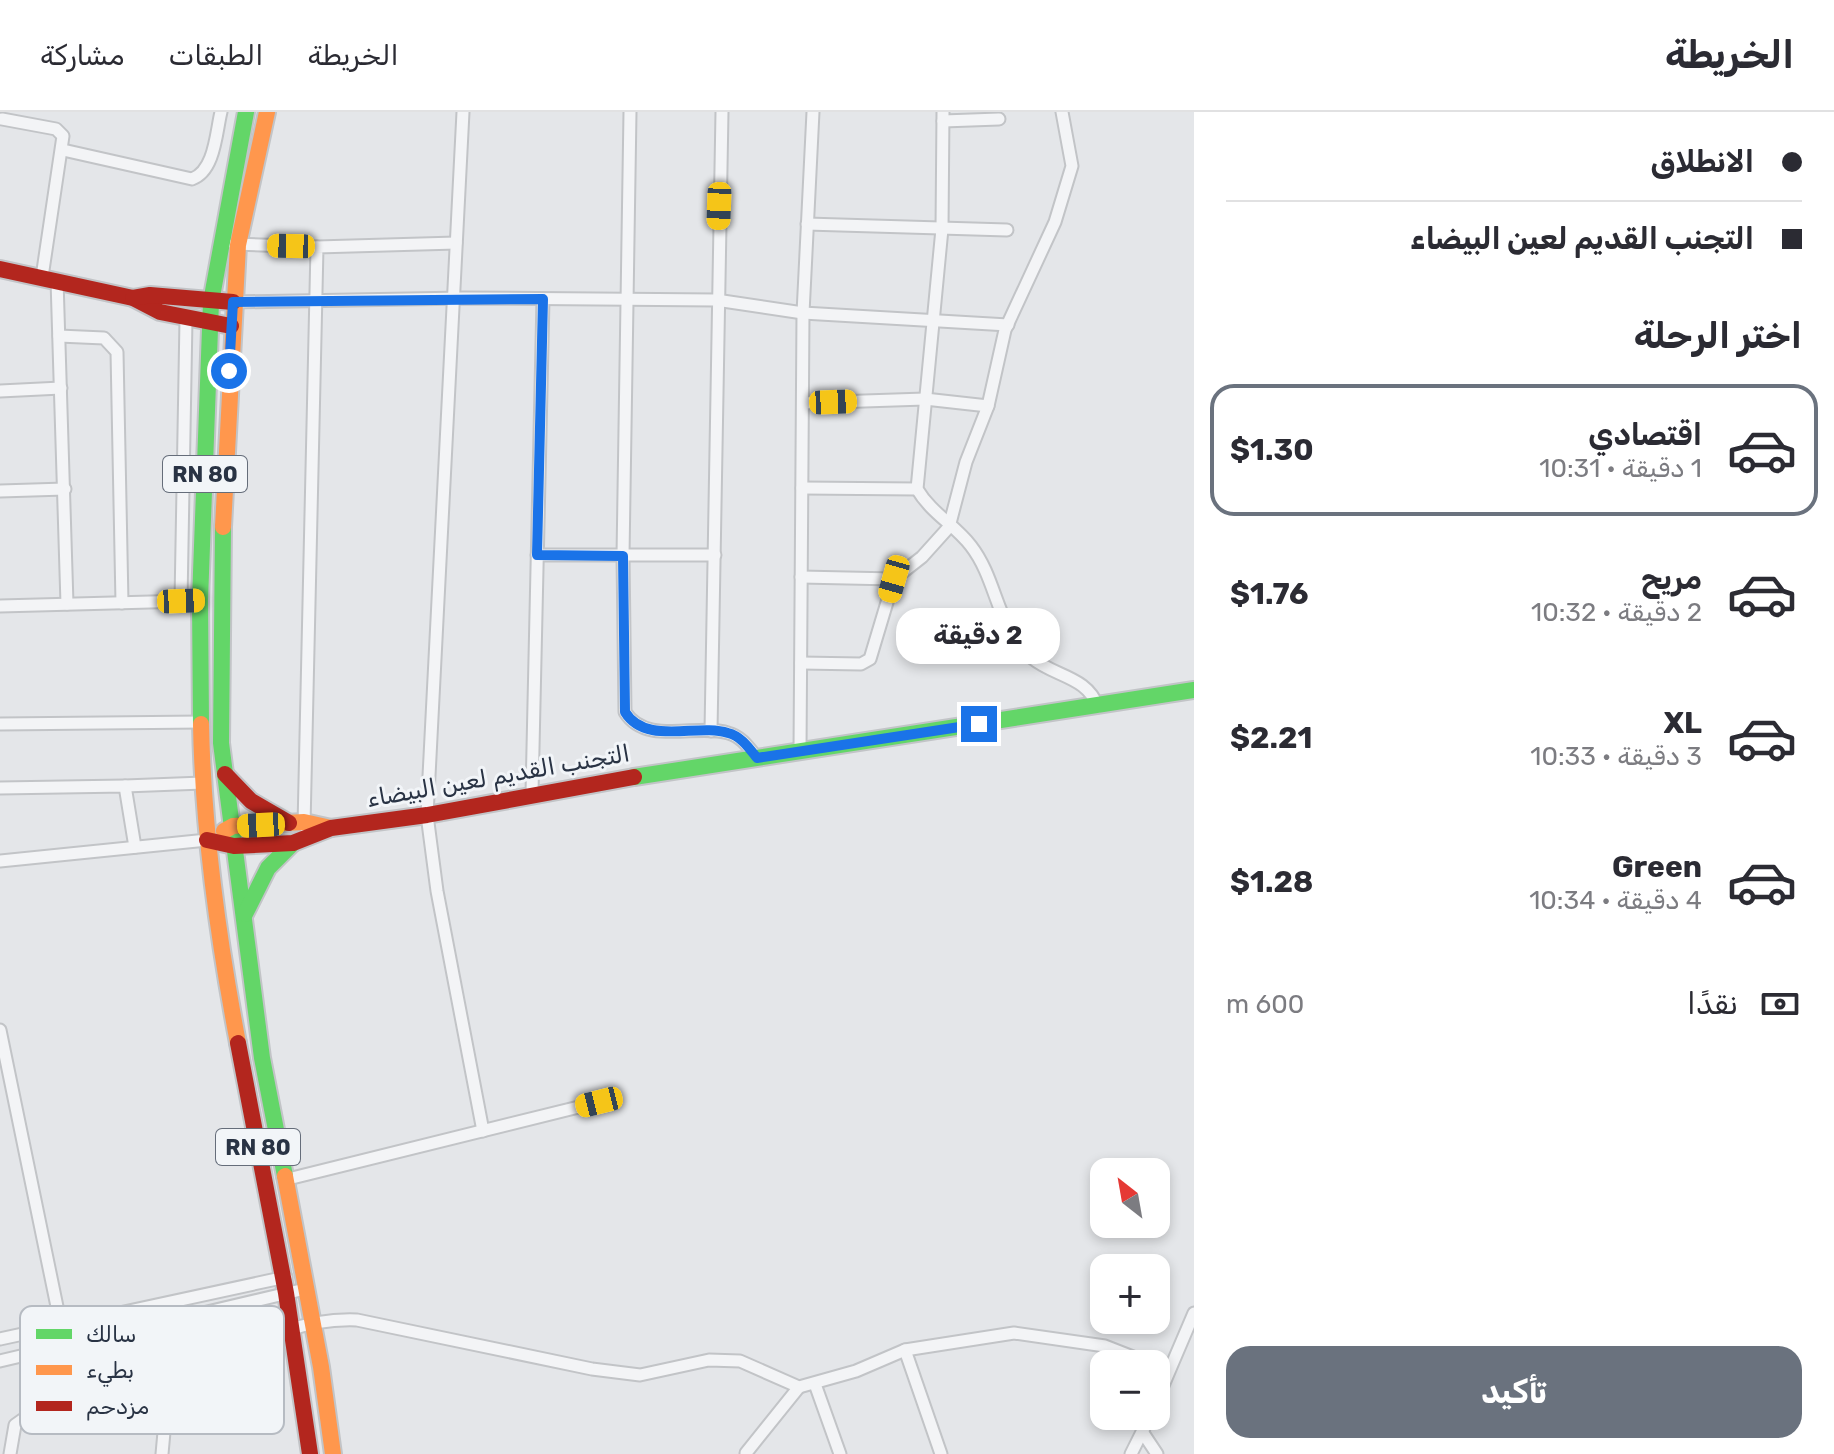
<!DOCTYPE html>
<html lang="ar">
<head>
<meta charset="utf-8">
<style>
  :root { --surface:#fff; --page:#f7f7f7; --text:#2b2b33; --muted:#7c7c81; --line:#e1e1e2; --accent:#6a727e }
  body { margin:0; font-family:Rubik,"Noto Naskh Arabic",sans-serif; background:var(--page); color:var(--text); direction:rtl; height:100vh; display:flex; flex-direction:column; font-size:30px; white-space:nowrap }
  * { box-sizing:border-box; margin:0 }
  p { font-size:26px; color:var(--muted) }
  .icon { flex:none; width:44px; height:44px; fill:none; stroke:currentColor; stroke-width:2; stroke-linecap:round; stroke-linejoin:round }
  .map { position:relative; flex:1; overflow:hidden; direction:ltr }
  .panel { display:flex; flex-direction:column; background:var(--surface); width:640px }
  .panel>* { flex:none }
  .guide { display:grid; align-content:center; height:176px; padding:0 32px; background:var(--surface) }
  .needle { width:52px; rotate:329deg }
  .controls { position:absolute; left:1090px; top:1046px; display:grid; gap:16px }
  .controls a { display:grid; place-items:center; width:80px; height:80px; border-radius:16px; background:var(--surface); box-shadow:0 4px 12px #0003; font-size:40px }
  .end { position:absolute; width:36px; height:36px; margin:-18px; border:10px solid #1a73e8; background:#fff; box-shadow:0 0 0 4px #fff }
  .from { border-radius:50% }
  .bubble { position:absolute; height:56px; border-radius:24px; background:var(--surface); box-shadow:0 4px 12px #0003; font-size:26px; font-weight:700; line-height:56px; text-align:center; direction:rtl }
  .car { position:absolute; width:24px; height:48px; margin:-24px -12px; border-radius:10px; box-shadow:0 0 6px 2px #0007; background:linear-gradient(#f5c518 24%,#345 0 40%,#f5c518 0 76%,#345 0 86%,#f5c518 0) }
  .guide b { display:flex; align-items:center; gap:28px; height:76px; font-size:30px }
  .guide b+b { border-top:2px solid var(--line) }
  .guide i { width:20px; height:20px; background:var(--text) }
  ul { padding:0; list-style:none }
  li { display:flex; align-items:center; gap:24px; height:132px; margin:0 16px 12px; padding:0 16px; border:4px solid transparent; border-radius:24px }
  li div { flex:1 }
  li b { display:block; font-size:30px }
  li em { font-style:normal; font-weight:700 }
  li.on { border-color:var(--accent) }
  li>.icon { width:72px; height:72px; stroke-width:1.5 }
  h2 { padding:0 32px; font-size:36px; line-height:96px }
  .pay { display:flex; align-items:center; gap:20px; height:88px; padding:0 32px; font-size:30px }
  .pay p { margin-inline-start:auto }
  .primary-button { display:flex; gap:16px; margin-top:auto; padding:16px 32px }
  .primary-button a { flex:1; height:92px; border-radius:24px; background:var(--accent); color:#fff; font-size:32px; font-weight:700; line-height:92px; text-align:center }
  header { display:flex; align-items:center; gap:48px; box-sizing:border-box; height:112px; padding:0 40px; background:var(--surface); border-bottom:2px solid var(--line) }
  header strong { font-size:38px }
  nav { display:flex; gap:44px; margin-inline-start:auto; font-size:28px }
  main { display:flex; flex:1; min-height:0 }
  .map>svg:first-child { display:block }
  .lines { fill:none; stroke-linecap:round; stroke-linejoin:round }
  .street-casing { stroke:#c2c4c7; stroke-width:15 }
  .fast-casing { stroke:#c2c4c7; stroke-width:20 }
  .slow-casing { stroke:#c2c4c7; stroke-width:20 }
  .jam-casing { stroke:#c2c4c7; stroke-width:20 }
  .street { stroke:#f3f4f6; stroke-width:11 }
  .fast { stroke:#63d668; stroke-width:16 }
  .slow { stroke:#ff974d; stroke-width:16 }
  .jam { stroke:#b3261e; stroke-width:16 }
  .route { stroke:#1a73e8; stroke-width:10 }
  .labels { text-anchor:middle; dominant-baseline:central; stroke-width:6; stroke-linejoin:round; paint-order:stroke }
  .shield { fill:#f2f5f8; stroke:#656d7a; stroke-width:2 }
  .shield-label { font-size:22px; font-weight:bold; fill:#293344 }
  .street-label { font-size:24px; fill:#293344; stroke:#f2f5f8 }
  .key { fill:#f2f5f8; stroke:#b6bbc2; stroke-width:2 }
  .key-label { font-size:22px; fill:#293344 }
</style>
</head>
<body>
<header>
<strong>الخريطة</strong>
<nav><a>الخريطة</a><a>الطبقات</a><a>مشاركة</a></nav>
</header>
<main>
<section class="panel">
<div class="guide">
<b><i class="from"></i>الانطلاق</b>
<b><i></i>التجنب القديم لعين البيضاء</b>
</div>
<h2>اختر الرحلة</h2>
<ul>
<li class="on"><svg class="icon" aria-label="car" viewBox="0 0 24 24"><path d="M5 17H2v-5l4-1 3-4h7l3 4 3 1v5h-3M9 17h6M6 11h13"/><circle cx="7" cy="17" r="2"/><circle cx="17" cy="17" r="2"/></svg><div><b>اقتصادي</b><p>1 دقيقة · 10:31</p></div><em>$1.30</em></li>
<li><svg class="icon" aria-label="car" viewBox="0 0 24 24"><path d="M5 17H2v-5l4-1 3-4h7l3 4 3 1v5h-3M9 17h6M6 11h13"/><circle cx="7" cy="17" r="2"/><circle cx="17" cy="17" r="2"/></svg><div><b>مريح</b><p>2 دقيقة · 10:32</p></div><em>$1.76</em></li>
<li><svg class="icon" aria-label="car" viewBox="0 0 24 24"><path d="M5 17H2v-5l4-1 3-4h7l3 4 3 1v5h-3M9 17h6M6 11h13"/><circle cx="7" cy="17" r="2"/><circle cx="17" cy="17" r="2"/></svg><div><b>XL</b><p>3 دقيقة · 10:33</p></div><em>$2.21</em></li>
<li><svg class="icon" aria-label="car" viewBox="0 0 24 24"><path d="M5 17H2v-5l4-1 3-4h7l3 4 3 1v5h-3M9 17h6M6 11h13"/><circle cx="7" cy="17" r="2"/><circle cx="17" cy="17" r="2"/></svg><div><b>Green</b><p>4 دقيقة · 10:34</p></div><em>$1.28</em></li>
</ul>
<div class="pay"><svg class="icon" aria-label="cash" viewBox="0 0 24 24"><path d="M3 7h18v10H3z"/><circle cx="12" cy="12" r="2"/></svg>نقدًا<p>600 m</p></div>
<div class="primary-button"><a>تأكيد</a></div>
</section>
<div class="map">
<svg width="1194" height="1342" viewBox="0 0 1194 1342">
  <rect width="100%" height="100%" fill="#e4e6e9"/>
  <g class="lines">
    <g class="street-casing">
      <g id="street">
        <polyline points="463,0 427,703 437,779 483,1019"/>
        <path d="M630 0 623 444 625 600C646 634 698 611 728 621 741 624 749 636 757 646"/>
        <path d="M943 0 942 117 917 377C931 401 955 413 971 434 998 469 996 516 1032 546 1055 565 1087 564 1098 595"/>
        <polyline points="2,7 56,17 63,24 42,165"/>
        <polyline points="943,9 999,7"/>
        <path d="M63 38 192 67C215 59 216 20 221 0"/>
        <polyline points="807,112 1007,118"/>
        <polyline points="234,132 317,135"/>
        <polyline points="57,168 67,492"/>
        <polyline points="233,190 463,186 716,188 803,201 1008,213"/>
        <polyline points="59,224 104,226 117,240 122,491"/>
        <polyline points="0,279 61,276"/>
        <polyline points="803,291 925,287 988,294"/>
        <polyline points="802,376 917,377"/>
        <polyline points="0,379 65,377"/>
        <polyline points="537,443 715,443"/>
        <polyline points="801,465 894,467 922,445 949,415 966,350 988,294 1005,218 1055,110 1072,54 1062,0"/>
        <polyline points="181,489 186,207"/>
        <polyline points="0,494 188,489"/>
        <polyline points="801,551 861,552 870,547 894,467"/>
        <polyline points="0,612 202,610"/>
        <polyline points="711,619 722,0"/>
        <polyline points="800,639 803,201 813,0"/>
        <polyline points="125,674 203,671"/>
        <polyline points="0,676 125,674 135,735"/>
        <polyline points="532,681 543,187"/>
        <polyline points="304,714 317,135 456,131"/>
        <polyline points="0,749 207,728"/>
        <polyline points="0,918 61,1214"/>
        <polyline points="284,1068 599,990"/>
        <polyline points="0,1227 286,1165"/>
        <polyline points="905,1238 941,1342"/>
        <polyline points="0,1249 305,1177"/>
        <polyline points="815,1272 840,1342"/>
        <polyline points="1156,1290 1194,1201"/>
        <polyline points="1143,1321 1157,1342"/>
        <polyline points="746,1341 799,1275"/>
        <path d="M10 1342 15 1313 22 1308 167 1287C188 1279 201 1265 218 1253 259 1225 308 1206 357 1208L592 1257 640 1263 709 1248 740 1249 799 1275 856 1259 905 1238 1014 1221 1105 1234 1151 1252"/>
        <polyline points="162,1342 167,1287"/>
        <polyline points="1131,1342 1150,1304"/>
      </g>
    </g>
    <g class="fast-casing">
      <g id="fast">
        <polyline points="223,415 221,631 262,946 285,1064"/>
        <polyline points="201,612 200,488 211,190 246,0"/>
        <polyline points="634,665 1194,578"/>
        <polyline points="245,802 268,756 293,731"/>
      </g>
    </g>
    <g class="slow-casing">
      <g id="slow">
        <polyline points="223,415 238,133 267,0"/>
        <path d="M201 612C203 719 218 826 238 931"/>
        <polyline points="224,719 233,714 304,710 331,716"/>
        <polyline points="285,1064 321,1255 333,1342"/>
      </g>
    </g>
    <g class="jam-casing">
      <g id="jam">
        <polyline points="0,157 133,186 160,200 231,214"/>
        <polyline points="133,186 150,183 233,190"/>
        <polyline points="225,662 251,689 289,711"/>
        <polyline points="207,728 234,734 293,731 331,716 427,703 634,665"/>
        <polyline points="238,931 286,1181 310,1342"/>
      </g>
    </g>
    <use href="#street" class="street"/>
    <use href="#fast" class="fast"/>
    <use href="#slow" class="slow"/>
    <use href="#jam" class="jam"/>
  </g>
  <g class="lines">
    <path class="route" d="M229 259 233 190 543 187 537 443 623 444 625 600C646 634 697 611 728 621 741 624 749 636 757 646L979 612"/>
  </g>
  <g class="labels">
    <g class="shield">
      <rect x="163" y="344" width="84" height="36" rx="6"/>
      <rect x="216" y="1017" width="84" height="36" rx="6"/>
    </g>
    <g class="shield-label">
      <text x="205" y="362">RN 80</text>
      <text x="258" y="1035">RN 80</text>
    </g>
    <g class="street-label">
      <text transform="translate(498 664) rotate(-10)">التجنب القديم لعين البيضاء</text>
    </g>
  </g>
  <rect x="20" y="1194" width="264" height="128" rx="12" class="key"/>
  <rect x="36" y="1217" width="36" height="10" fill="#63d668"/>
  <rect x="36" y="1253" width="36" height="10" fill="#ff974d"/>
  <rect x="36" y="1289" width="36" height="10" fill="#b3261e"/>
  <g class="key-label">
    <text x="86" y="1230">سالك</text>
    <text x="86" y="1266">بطيء</text>
    <text x="86" y="1302">مزدحم</text>
  </g>
</svg>
<div class="controls">
<a><svg class="needle" viewBox="-14 -14 28 28"><path d="M0-13l5 13h-10z" fill="#e53935"/><path d="M0 13l5-13h-10z" fill="#7c7c81"/></svg></a>
<a>+</a>
<a>−</a>
</div>
<i class="end from" style="left:229px;top:259px"></i>
<i class="end" style="left:979px;top:612px"></i>
<div class="bubble" style="left:896px;top:496px;width:164px">2 دقيقة</div>
<i class="car" style="left:719px;top:94px;rotate:182deg"></i>
<i class="car" style="left:291px;top:134px;rotate:271deg"></i>
<i class="car" style="left:833px;top:290px;rotate:88deg"></i>
<i class="car" style="left:894px;top:467px;rotate:196deg"></i>
<i class="car" style="left:181px;top:489px;rotate:88deg"></i>
<i class="car" style="left:261px;top:713px;rotate:267deg"></i>
<i class="car" style="left:599px;top:990px;rotate:256deg"></i>
</div>
</main>
</body>
</html>
